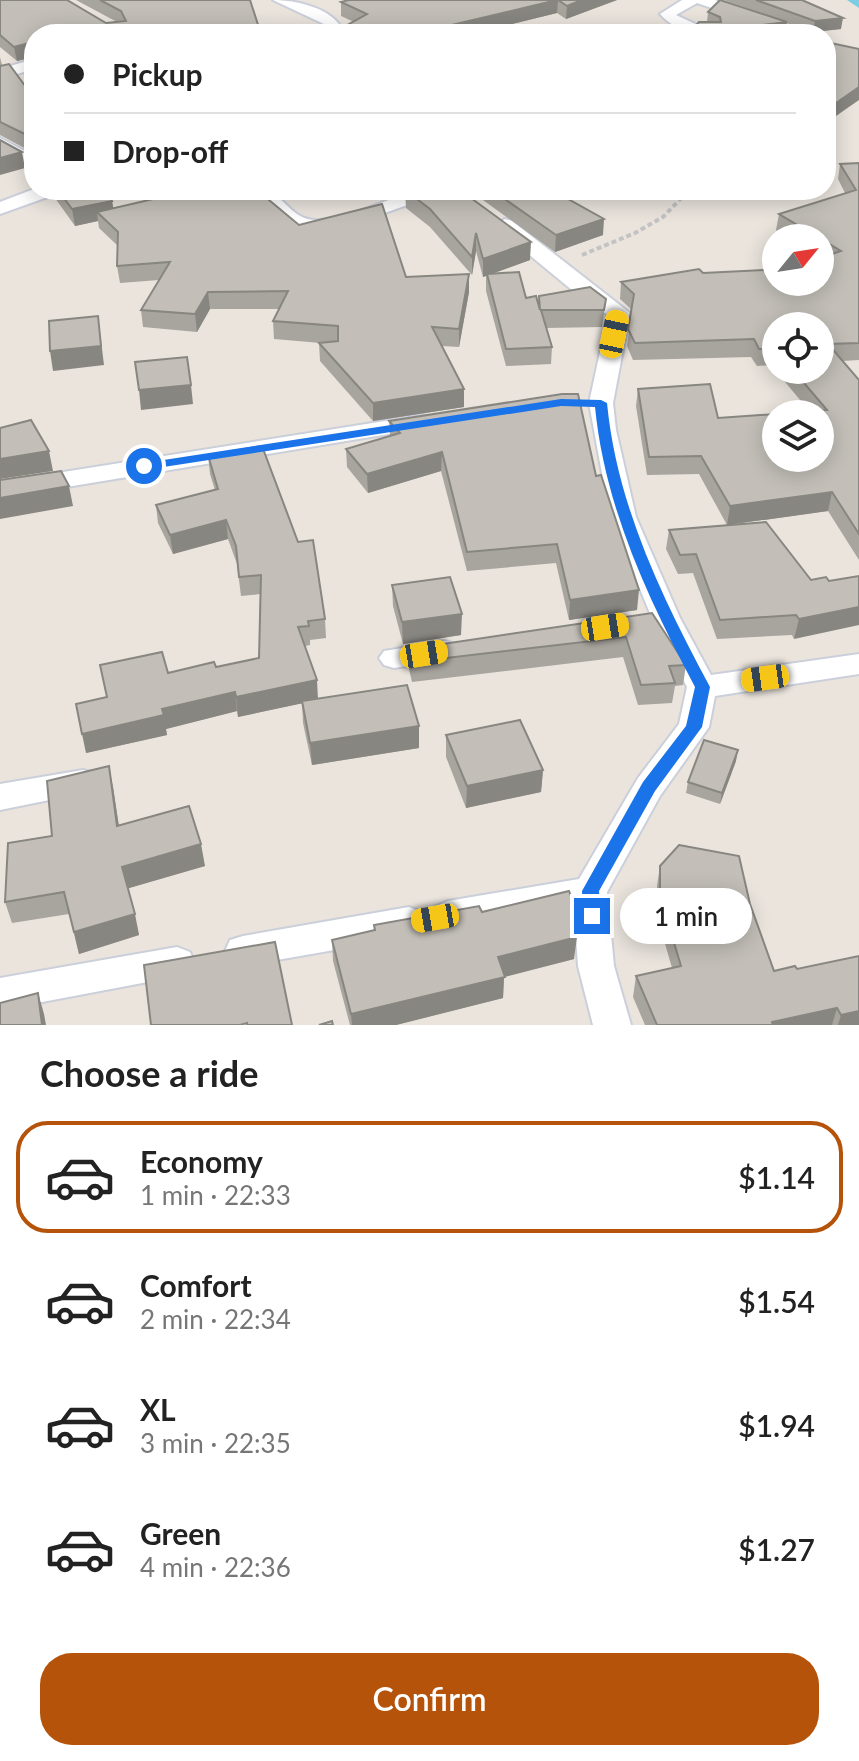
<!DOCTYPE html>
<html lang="en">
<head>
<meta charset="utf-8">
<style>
  :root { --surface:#fff; --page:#f2f2f2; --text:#222; --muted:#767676; --line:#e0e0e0; --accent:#b45309 }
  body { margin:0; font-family:Lato,sans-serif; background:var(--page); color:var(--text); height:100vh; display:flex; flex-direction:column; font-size:30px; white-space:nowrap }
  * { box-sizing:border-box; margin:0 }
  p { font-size:26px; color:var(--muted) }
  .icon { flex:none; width:44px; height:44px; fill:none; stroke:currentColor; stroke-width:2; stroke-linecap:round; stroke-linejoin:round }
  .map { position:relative; height:1025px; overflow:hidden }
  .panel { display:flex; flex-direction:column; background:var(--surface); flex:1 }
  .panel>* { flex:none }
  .banner { position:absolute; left:24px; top:24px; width:812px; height:176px; border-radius:32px; box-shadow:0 4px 20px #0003; display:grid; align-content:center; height:176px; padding:0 40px; background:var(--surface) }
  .needle { width:52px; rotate:60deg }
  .controls { position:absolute; left:762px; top:224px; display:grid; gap:16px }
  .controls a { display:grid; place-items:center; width:72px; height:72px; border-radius:50%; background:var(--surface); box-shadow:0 4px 20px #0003; font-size:40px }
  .end { position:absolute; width:36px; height:36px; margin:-18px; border:10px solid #1a73e8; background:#fff; box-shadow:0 0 0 4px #fff }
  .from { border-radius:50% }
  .bubble { position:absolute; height:56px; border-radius:28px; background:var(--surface); box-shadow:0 4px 20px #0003; font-size:26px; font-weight:600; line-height:56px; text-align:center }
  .car { position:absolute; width:24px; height:48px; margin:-24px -12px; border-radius:10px; box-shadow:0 0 6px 2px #0007; background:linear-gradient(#f5c518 24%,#345 0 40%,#f5c518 0 76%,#345 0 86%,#f5c518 0) }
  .banner b { display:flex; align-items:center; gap:28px; height:76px; font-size:30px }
  .banner b+b { border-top:2px solid var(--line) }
  .banner i { width:20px; height:20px; background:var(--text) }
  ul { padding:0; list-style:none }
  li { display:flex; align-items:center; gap:24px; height:112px; margin:0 16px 12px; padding:0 24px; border:4px solid transparent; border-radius:32px }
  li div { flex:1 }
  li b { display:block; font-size:30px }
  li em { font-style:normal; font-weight:600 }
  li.selected { border-color:var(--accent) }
  li>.icon { width:72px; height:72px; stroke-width:1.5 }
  h2 { padding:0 40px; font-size:36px; line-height:96px }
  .primary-button { display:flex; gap:16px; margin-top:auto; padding:16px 40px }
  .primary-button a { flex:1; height:92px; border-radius:32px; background:var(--accent); color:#fff; font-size:32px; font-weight:600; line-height:92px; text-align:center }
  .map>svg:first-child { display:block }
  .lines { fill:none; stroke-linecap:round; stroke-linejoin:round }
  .canal { fill:#7acde2; fill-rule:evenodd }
  .minor-casing { stroke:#cbcfda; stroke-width:4 }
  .path { stroke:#c3c3c3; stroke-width:4; stroke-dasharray:5 3; stroke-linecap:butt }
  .minor { fill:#fff; fill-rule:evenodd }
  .wall { fill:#a8a49e; fill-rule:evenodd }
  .shaded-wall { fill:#888681 }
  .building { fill:#c3bfb8; stroke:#888681; stroke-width:2 }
  .route { fill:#1a73e8 }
</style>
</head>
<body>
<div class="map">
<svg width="859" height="1025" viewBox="0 0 859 1025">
  <rect width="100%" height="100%" fill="#eae4dd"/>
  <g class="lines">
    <polygon class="canal" points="847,0 859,0 859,8"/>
    <g class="minor-casing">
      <g id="minor">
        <path d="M273 0C296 0 333 8 343 31L341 34H324L328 30 326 25Z"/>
        <path d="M682 0H715L811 34H788L697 3 676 15 717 34C695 34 675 31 660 14Z"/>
        <polygon points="34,59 34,69 0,79 0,69"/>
        <polygon points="0,138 34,156 34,169 0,151"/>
        <polygon points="34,189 58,190 56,194 0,214 0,202"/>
        <path d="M247 190C252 190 260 189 265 190 285 195 291 221 318 220 364 219 402 183 449 191L447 195C434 198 422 199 410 204 346 226 298 254 247 190Z"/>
        <polygon points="505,219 512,221 630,313 613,403 616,430 636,517 680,618 711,675 859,654 859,674 715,696 709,727 660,796 607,892 614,966 631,1025 593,1025 578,966 574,908 448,931 436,926 430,916 436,906 448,901 579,879 638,778 679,724 687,687 652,618 610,517 589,403 608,315 578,295 498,229 495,225"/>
        <polygon points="423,415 431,417 435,422 431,427 0,498 0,482"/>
        <polygon points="445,641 455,644 460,651 455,658 394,668 384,665 379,658 384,651"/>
        <polygon points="83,770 94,773 99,782 94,791 0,810 0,784"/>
        <polygon points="409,907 422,912 427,922 422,932 409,937 243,966 230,962 225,951 230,940 243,936"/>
        <polygon points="177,947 190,952 195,963 190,974 0,1010 0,978"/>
      </g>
    </g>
    <polyline class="path" points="582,255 635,233 663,217 689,190"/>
    <use href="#minor" class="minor"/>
  </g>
  <g class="wall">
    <polygon points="0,0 106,23 117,22 76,0 250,0 261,34 34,34 34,75 31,73 29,58 17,61 0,47"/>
    <polygon points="349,0 617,0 566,19 557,13 471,34 331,34 354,22 341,16 341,2"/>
    <polygon points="724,0 802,0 841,29 813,32 786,23 785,34 707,22 708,12 766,15"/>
    <polygon points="0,57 2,65 34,98 34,153 0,135"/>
    <path d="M859 163V360L842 361 859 380V560L828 511 727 525 699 474 647 475 636 406 638 389 718 418 810 412 771 365 757 366 751 357 633 360 627 346 632 310 620 299 621 282 703 273 769 276 822 258 820 256V238H790L776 230 779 214 845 193 838 179 840 164ZM776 326 820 370H776Z"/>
    <polygon points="54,190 104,190 112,201 113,208 174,194 170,190 257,190 299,225 406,277 469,274 469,292 459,347 442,346 464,389 464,407 373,421 320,361 319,343 321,343 274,339 273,321 279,309 210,309 197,332 143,327 141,310 159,280 120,283 117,266 118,246 99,228 98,221 75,226 55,198"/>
    <polygon points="405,190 530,260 492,274 526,298 539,304 539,296 606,299 602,327 546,328 552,347 551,364 506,366 486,291 486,276 483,277 476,251 472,275 430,227 406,208"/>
    <polygon points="469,190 596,190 569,200 603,235 555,252"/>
    <polygon points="389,421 596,476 637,610 569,620 556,563 467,571 441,471 368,493 347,467 346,449 390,436"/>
    <polygon points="208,455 325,619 326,638 310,640 310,645 305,646 318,699 419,726 419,748 312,765 303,723 302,703 238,717 237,711 166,729 167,735 86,753 107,697 168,673 216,667 259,658 260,594 241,596 237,564 228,539 173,554 158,523 156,505 215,490 210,474"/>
    <polygon points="669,530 811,580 829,581 794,639 792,635 717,639 693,573 678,574 666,549"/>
    <polygon points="392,585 461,635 403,644 393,606"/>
    <polygon points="652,613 686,665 683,685 675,686 672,703 638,705 623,657 412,682 409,669 409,649"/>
    <polygon points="446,735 543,770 541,792 466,808 446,757"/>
    <polygon points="736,761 720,804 686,793 688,782"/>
    <polygon points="113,787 119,826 205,866 128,888 139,935 79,954 69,914 12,923 5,902 52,836"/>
    <polygon points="660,866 750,904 774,971 797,969 859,1025 645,1025 633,997 636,976 672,968 657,916 657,886"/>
    <polygon points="482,912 574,959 504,977 503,998 396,1025 350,1025 333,961 332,940 374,930 374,925"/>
  </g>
  <g class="shaded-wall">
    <polygon points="558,0 557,13 471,34 452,34 452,25"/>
    <polygon points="582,0 617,0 566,19 567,6"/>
    <polygon points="843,18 841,29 813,32 815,21"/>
    <polygon points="787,22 785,34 728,34 729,29"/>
    <polygon points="33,42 34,57 17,61 14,47"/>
    <polygon points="859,87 859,100 826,123 826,110"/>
    <polygon points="22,152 25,168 0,175 0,158"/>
    <polygon points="553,190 596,190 551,207"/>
    <polygon points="112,201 115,218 97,212 98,221 75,226 72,209"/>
    <polygon points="604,219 603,235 555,252 556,235"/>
    <polygon points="476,233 476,251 472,275 472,257"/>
    <polygon points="531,242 530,260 483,277 483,259"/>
    <polygon points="469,274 469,292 459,347 459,329"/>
    <polygon points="208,292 210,309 197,332 195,314"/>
    <polygon points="98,316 104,365 53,371 50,351"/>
    <polygon points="191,385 193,404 141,410 139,390"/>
    <polygon points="464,389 464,407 373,421 373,403"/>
    <polygon points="49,451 53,471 0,479 0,459"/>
    <polygon points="442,452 441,471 368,493 367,474"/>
    <polygon points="69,486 73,506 0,519 0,498"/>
    <polygon points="832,492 828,511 727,525 730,506"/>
    <polygon points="226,520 228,539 173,554 170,535"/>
    <polygon points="639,590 637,610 569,620 570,600"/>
    <polygon points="859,607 859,625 794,639 799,619"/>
    <polygon points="462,614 461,635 403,644 402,622"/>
    <polygon points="317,680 318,700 238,717 236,697"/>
    <polygon points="235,692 237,711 166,729 167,735 86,753 82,734 162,709"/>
    <polygon points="419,726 419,748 312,765 310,743"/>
    <polygon points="738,750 736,761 720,804 722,793"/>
    <polygon points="109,766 113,787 122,848 117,826"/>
    <polygon points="543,770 541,792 466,808 467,786"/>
    <polygon points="201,844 205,866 126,889 122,867"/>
    <polygon points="135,914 139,935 79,954 74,932"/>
    <polygon points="577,937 574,959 504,977 503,998 396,1025 352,1025 351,1014 498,957"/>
    <polygon points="38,993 44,1014 46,1025 42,1025"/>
    <polygon points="837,1008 832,1025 772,1025 772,1022"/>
    <polygon points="859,1011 859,1025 838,1025 841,1015"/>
  </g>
  <g class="building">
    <polygon points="0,0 67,0 106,23 126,21 121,11 100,0 250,0 261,34 34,34 34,49 33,42 14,47 0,35"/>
    <polygon points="349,0 557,0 452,25 467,34 409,34 407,33 406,34 331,34 367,14 341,2"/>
    <polygon points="558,0 582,0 567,6"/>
    <polygon points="720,0 787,22 729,29 728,34 688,34 699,22 721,22 720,17 708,12"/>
    <polygon points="756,0 802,0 843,18 815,21"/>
    <polygon points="753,28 782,34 744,34"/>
    <polygon points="826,42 859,49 859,87 826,110"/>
    <polygon points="34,55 34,63 29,59"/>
    <polygon points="9,64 34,98 34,154 33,138 0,122 0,66"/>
    <polygon points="0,140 22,152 0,158"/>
    <polygon points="859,163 859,343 828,344 859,380 859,534 832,492 730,506 701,456 649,457 638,389 710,384 718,418 776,414 776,458 820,458 820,414 778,414 827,410 793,370 820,370 820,326 776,326 776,350 774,348 759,349 754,339 635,343 628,329 634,294 621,282 699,269 703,273 766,270 769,276 776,274 776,282 820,282 820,258 841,251 779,214 856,190 840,164"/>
    <polygon points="58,190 104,190 112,201 72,209"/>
    <polygon points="187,190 257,190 299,225 382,204 406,277 469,274 459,329 432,327 464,389 373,403 319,343 338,341 338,326 273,321 288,291 208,292 195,314 141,310 170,262 117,266 118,232 97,212 188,191"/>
    <polygon points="405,190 460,190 531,242 483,259 476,233 472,257 430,209"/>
    <polygon points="492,190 553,190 552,190 604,219 556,235"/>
    <polygon points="519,272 526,298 536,296 540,310 539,296 590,287 606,299 604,310 541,310 552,347 506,349 487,274"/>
    <polygon points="98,316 101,346 50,351 49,321"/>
    <polygon points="187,357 191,385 139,390 135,362"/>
    <polygon points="562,394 578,394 596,476 601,475 639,590 570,600 557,544 467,552 442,452 367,474 346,449 400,433 389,421"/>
    <polygon points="31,420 49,451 0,459 0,428"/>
    <polygon points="262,446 298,542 313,540 325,619 308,621 309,626 298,627 317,680 236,697 235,692 162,709 164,715 82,734 76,704 107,697 100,665 162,652 168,673 214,662 216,667 259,658 261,575 239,577 236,546 226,520 170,535 156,505 218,489 208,455"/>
    <polygon points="61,471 69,486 0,498 0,480"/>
    <polygon points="766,522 811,580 826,577 829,581 859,576 859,607 799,619 796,615 720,620 696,554 680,555 669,530"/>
    <polygon points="450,577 462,614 402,622 392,585"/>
    <polygon points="652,613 686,665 669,666 675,683 641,685 626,637 412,662 409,649"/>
    <polygon points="407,685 419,726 310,743 302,701"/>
    <polygon points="520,720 543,770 467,786 446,735"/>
    <polygon points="704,740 738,750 722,793 688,782"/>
    <polygon points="109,766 117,826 189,806 201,844 122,867 135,914 74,932 64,892 5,902 8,843 52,836 47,781"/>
    <polygon points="679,845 739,856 750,904 774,971 795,966 797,969 859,956 859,1011 841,1015 837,1008 772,1022 773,1025 657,1025 636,976 681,966 660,896 660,866"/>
    <polygon points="569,891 574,904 577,937 498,957 505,977 351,1014 332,940 375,930 374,925 479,906 482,912"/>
    <polygon points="275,942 292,1025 247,1025 247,1023 240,1025 151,1025 144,965"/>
    <polygon points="38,993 42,1025 0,1025 0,1003"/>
    <polygon points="332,1021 333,1025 319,1025"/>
  </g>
  <path class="route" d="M561 399 601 400 607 403C617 506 662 597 710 687L702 727 655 791 599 891 601 916 592 923 583 916 582 891 643 782 686 726 695 687C648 598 605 508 595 407L561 406 144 470 137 466 144 463Z"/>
</svg>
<div class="controls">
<a><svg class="needle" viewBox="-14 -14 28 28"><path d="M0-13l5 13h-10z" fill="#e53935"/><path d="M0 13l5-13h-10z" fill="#767676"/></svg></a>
<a><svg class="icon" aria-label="locate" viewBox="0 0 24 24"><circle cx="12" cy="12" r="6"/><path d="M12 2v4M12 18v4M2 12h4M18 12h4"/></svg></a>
<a><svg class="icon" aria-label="layers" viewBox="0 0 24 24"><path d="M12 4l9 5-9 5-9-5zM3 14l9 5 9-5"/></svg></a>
</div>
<i class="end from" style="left:144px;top:466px"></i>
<i class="end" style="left:592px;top:916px"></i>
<div class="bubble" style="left:620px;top:888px;width:132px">1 min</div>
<i class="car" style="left:614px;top:334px;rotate:12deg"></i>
<i class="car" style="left:605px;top:627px;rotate:81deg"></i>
<i class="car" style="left:424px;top:654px;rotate:81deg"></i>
<i class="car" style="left:765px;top:678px;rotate:262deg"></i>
<i class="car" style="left:435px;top:918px;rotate:260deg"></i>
<div class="banner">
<b><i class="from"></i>Pickup</b>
<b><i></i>Drop-off</b>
</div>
</div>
<section class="panel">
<h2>Choose a ride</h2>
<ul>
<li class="selected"><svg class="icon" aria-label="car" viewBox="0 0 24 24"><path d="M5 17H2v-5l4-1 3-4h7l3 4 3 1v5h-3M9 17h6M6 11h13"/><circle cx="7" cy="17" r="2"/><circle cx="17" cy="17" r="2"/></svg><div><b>Economy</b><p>1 min · 22:33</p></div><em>$1.14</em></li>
<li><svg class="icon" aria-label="car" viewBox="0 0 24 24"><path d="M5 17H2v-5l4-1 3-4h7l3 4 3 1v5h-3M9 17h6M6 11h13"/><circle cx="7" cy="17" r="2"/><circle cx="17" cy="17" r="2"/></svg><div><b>Comfort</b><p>2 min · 22:34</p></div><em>$1.54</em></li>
<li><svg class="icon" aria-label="car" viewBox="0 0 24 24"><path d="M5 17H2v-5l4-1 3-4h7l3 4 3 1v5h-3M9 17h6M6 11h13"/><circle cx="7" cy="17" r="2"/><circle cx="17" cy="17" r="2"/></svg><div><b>XL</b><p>3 min · 22:35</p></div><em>$1.94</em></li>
<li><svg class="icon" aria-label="car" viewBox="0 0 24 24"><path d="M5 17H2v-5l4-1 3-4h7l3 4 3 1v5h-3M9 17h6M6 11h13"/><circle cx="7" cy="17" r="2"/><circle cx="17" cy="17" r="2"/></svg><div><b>Green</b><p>4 min · 22:36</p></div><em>$1.27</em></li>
</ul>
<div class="primary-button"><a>Confirm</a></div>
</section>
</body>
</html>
